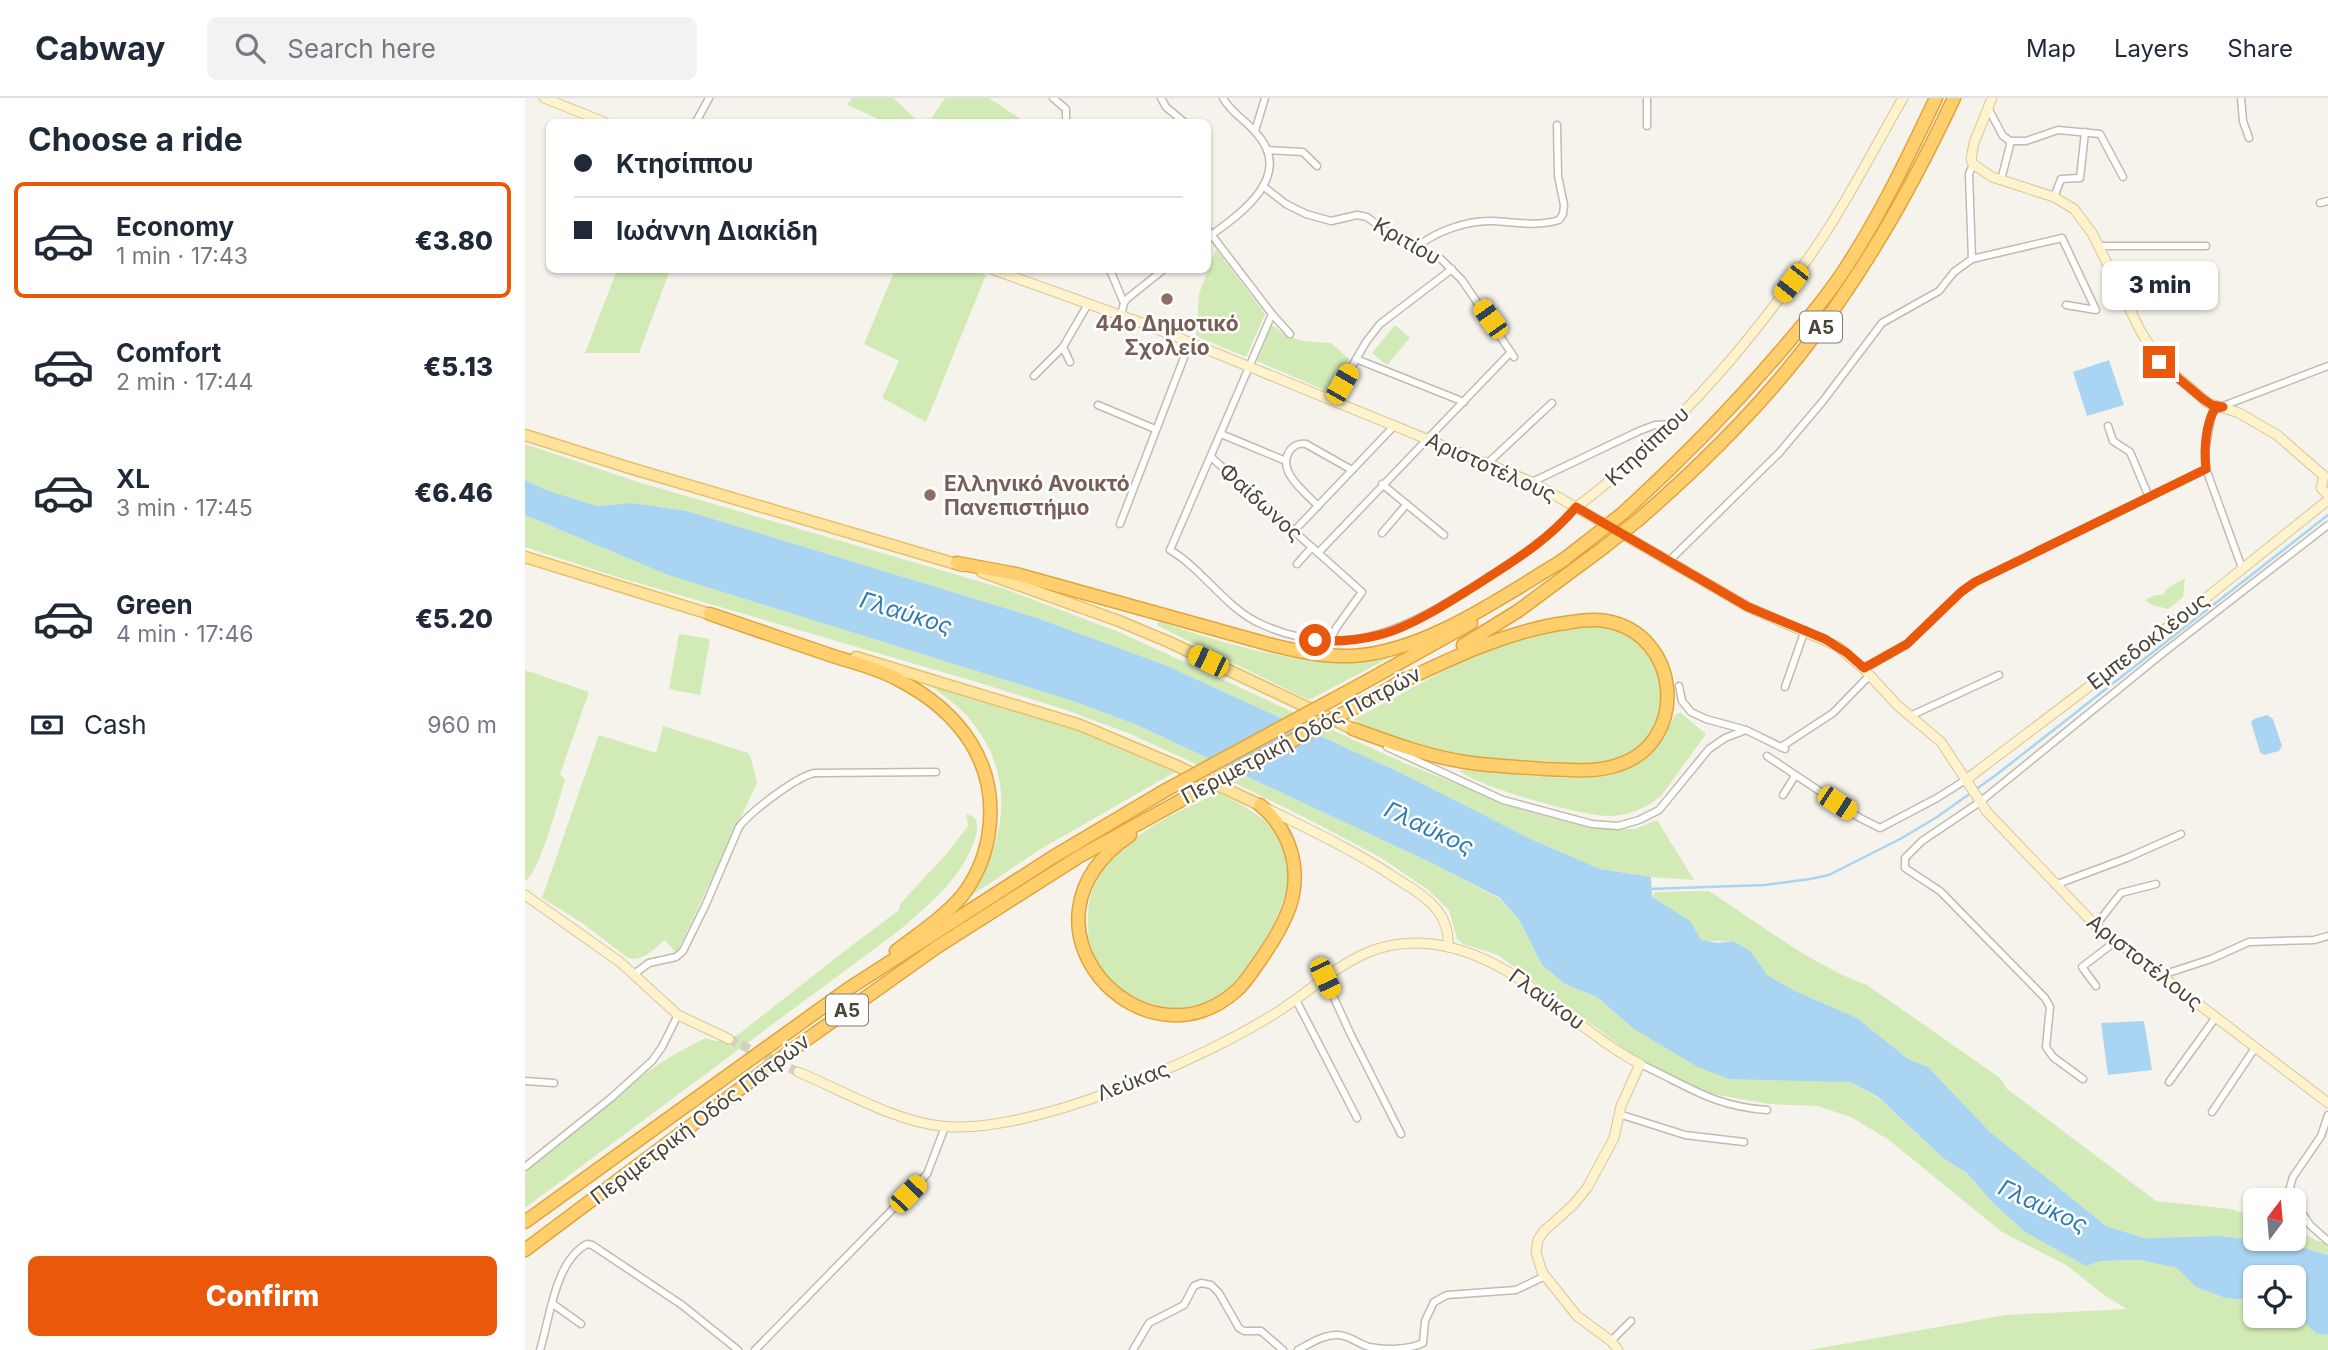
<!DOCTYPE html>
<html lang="en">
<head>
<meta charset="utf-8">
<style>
  :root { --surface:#fff; --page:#f2f2f3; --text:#1f2937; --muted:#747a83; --line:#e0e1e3; --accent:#ea580c }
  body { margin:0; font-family:Inter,sans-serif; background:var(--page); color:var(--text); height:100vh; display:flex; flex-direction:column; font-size:26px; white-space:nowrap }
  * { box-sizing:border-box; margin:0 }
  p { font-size:23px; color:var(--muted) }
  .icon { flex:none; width:38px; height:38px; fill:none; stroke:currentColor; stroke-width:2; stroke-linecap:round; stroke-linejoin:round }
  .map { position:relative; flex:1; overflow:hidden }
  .details { display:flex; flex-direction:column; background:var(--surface); width:525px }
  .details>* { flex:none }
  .banner { position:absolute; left:21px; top:21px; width:665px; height:154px; border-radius:10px; box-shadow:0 2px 5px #0004; display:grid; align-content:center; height:154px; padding:0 28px; background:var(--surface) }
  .needle { width:46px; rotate:16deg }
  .controls { position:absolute; left:1718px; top:1090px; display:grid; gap:14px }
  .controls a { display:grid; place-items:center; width:63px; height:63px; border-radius:10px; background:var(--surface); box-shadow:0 2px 5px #0004; font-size:35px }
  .end { position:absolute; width:32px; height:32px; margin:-16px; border:9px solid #ea580c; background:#fff; box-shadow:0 0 0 4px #fff }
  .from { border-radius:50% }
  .bubble { position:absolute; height:49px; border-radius:10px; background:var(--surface); box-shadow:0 2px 5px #0004; font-size:23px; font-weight:800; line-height:49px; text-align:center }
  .car { position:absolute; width:21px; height:42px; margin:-21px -10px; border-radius:9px; box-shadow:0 0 5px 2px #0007; background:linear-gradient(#f5c518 24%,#345 0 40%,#f5c518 0 76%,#345 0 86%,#f5c518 0) }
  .banner b { display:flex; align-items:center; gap:24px; height:66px; font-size:26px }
  .banner b+b { border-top:2px solid var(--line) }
  .banner i { width:18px; height:18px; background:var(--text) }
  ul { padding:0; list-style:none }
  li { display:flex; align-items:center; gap:21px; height:116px; margin:0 14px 10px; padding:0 14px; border:4px solid transparent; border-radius:10px }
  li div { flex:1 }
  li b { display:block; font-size:26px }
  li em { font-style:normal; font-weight:800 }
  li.selected { border-color:var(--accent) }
  li>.icon { width:63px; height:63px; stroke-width:1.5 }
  h2 { padding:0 28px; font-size:32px; line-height:84px }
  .pay { display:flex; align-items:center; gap:18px; height:77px; padding:0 28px; font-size:26px }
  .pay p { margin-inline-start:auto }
  .button { display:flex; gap:14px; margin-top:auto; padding:14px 28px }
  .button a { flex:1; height:80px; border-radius:10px; background:var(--accent); color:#fff; font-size:28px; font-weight:800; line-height:80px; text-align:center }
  header { display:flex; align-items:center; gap:42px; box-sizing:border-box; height:98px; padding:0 35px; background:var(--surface); border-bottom:2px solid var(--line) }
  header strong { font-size:33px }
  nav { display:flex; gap:38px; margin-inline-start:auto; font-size:24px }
  .search { width:490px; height:63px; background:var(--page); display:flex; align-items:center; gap:18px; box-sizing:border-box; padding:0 24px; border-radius:10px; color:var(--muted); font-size:26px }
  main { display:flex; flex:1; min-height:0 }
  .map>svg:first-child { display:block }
  .green { fill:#d2eab5 }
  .water { fill:#a9d4f2 }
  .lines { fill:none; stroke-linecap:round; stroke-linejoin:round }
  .stream { stroke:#a9d4f2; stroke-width:2.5 }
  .secondary-tunnel { stroke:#d4d0c8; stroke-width:9; stroke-dasharray:9 4.5; stroke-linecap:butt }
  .street-casing { stroke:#c2bbae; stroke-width:9 }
  .secondary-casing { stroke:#d6c79b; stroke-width:11 }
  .primary-casing { stroke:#e6c16a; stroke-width:13 }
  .highway-casing { stroke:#e0a43c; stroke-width:15 }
  .street { stroke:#fff; stroke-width:6 }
  .secondary { stroke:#fff3cd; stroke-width:9 }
  .primary { stroke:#ffe39c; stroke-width:10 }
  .highway { stroke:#ffcf6e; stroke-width:12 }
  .highway-bridge-casing { stroke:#e0a43c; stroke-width:15; stroke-linecap:butt }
  .highway-bridge { stroke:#ffcf6e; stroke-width:12 }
  .route { stroke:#ea580c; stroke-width:9 }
  .education-dot { fill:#8d6e63; stroke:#fff; stroke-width:2.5 }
  .labels { text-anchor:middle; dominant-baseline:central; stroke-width:5; stroke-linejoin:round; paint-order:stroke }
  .shield { fill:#fff; stroke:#817c74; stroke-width:2 }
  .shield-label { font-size:19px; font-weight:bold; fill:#4b4439 }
  .street-label { font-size:21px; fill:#4b4439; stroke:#fff }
  .education-label { font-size:21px; font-weight:bold; fill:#785e54; stroke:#fff }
  .water-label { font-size:23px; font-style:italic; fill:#2e7ab2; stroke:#fff }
</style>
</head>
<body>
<header>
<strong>Cabway</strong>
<div class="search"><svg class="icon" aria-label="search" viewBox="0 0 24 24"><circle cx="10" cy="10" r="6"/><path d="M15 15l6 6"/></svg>Search here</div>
<nav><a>Map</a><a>Layers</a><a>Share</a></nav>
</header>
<main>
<section class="details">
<h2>Choose a ride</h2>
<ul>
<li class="selected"><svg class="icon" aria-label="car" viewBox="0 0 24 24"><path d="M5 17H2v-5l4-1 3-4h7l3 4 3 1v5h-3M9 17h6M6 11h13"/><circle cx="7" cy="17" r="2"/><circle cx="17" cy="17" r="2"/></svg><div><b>Economy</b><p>1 min · 17:43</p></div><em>€3.80</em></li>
<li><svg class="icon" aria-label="car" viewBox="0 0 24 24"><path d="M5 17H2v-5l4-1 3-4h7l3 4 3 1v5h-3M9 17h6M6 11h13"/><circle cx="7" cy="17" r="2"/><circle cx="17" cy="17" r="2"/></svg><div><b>Comfort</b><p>2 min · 17:44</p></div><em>€5.13</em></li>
<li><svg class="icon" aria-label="car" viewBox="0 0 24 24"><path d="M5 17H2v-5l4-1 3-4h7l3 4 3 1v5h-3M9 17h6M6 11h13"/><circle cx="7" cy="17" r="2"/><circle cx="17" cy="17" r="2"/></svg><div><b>XL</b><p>3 min · 17:45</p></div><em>€6.46</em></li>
<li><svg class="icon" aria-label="car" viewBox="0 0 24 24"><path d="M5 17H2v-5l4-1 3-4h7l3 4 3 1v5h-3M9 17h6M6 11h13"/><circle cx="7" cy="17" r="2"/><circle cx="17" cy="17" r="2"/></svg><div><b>Green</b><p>4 min · 17:46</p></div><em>€5.20</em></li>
</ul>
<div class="pay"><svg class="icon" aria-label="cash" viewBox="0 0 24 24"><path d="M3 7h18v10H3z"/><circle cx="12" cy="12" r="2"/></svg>Cash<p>960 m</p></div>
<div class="button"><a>Confirm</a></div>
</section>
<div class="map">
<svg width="1803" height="1252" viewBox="0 0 1803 1252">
  <rect width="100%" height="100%" fill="#f6f3ec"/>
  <g class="green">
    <polygon points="327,0 368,0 394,24 360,24 322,7"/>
    <polygon points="420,0 464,0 500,24 404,24"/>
    <polygon points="691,151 740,216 721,259 671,238 674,196"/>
    <polygon points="92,172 145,172 114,255 60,255"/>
    <polygon points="370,172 448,172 461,177 401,324 357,300 374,263 339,246"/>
    <polygon points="747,227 760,237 778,243 806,245 824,261 806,295 732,263"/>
    <polygon points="870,227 885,240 862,267 847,255"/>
    <polygon points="0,346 113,384 477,490 594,534 879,665 1001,713 1070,731 1110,731 1132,722 1169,782 1126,779 1075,771 1008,742 874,674 640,567 509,519 162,413 107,405 72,408 21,392 0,382"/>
    <polygon points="0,417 143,477 551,604 612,627 911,767 975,801 995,823 1017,867 1040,886 1072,899 1109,931 1279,981 1325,984 1353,1000 1418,1060 1442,1075 1468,1105 1500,1134 1561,1168 1576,1163 1615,1162 1653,1170 1671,1189 1719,1203 1731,1203 1731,1218 1769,1218 1770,1215 1792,1236 1803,1237 1803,1252 1284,1252 1481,1217 1602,1211 1582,1199 1541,1167 1477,1134 1364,1042 1326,1019 1292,1008 1244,1006 1176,994 1118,964 973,857 938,846 932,841 924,812 902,791 855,759 771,715 658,660 603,635 538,611 445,582 89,478 0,449"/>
    <polygon points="1660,480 1658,499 1643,511 1627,507 1620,502 1630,497 1638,497 1643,490"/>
    <path d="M634 523C684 542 779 569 831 564 848 562 864 557 879 552L784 602 637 530 632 527Z"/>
    <path d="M1070 528C1082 530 1094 532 1105 539 1145 564 1147 626 1108 652 1098 659 1084 664 1073 665 1055 667 1036 664 1019 663 982 661 944 660 908 652 880 645 853 634 828 622L959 551 1050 529Z"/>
    <polygon points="154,536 185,541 175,597 144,591"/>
    <path d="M0 572 64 594 35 676 40 682C34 701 14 777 0 783Z"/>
    <path d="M408 587 556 634 650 674 514 752 446 798C484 738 491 671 440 616 430 605 417 597 406 588Z"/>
    <path d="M1152 615H1156L1181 636 1136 698C1121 711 1102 718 1082 718 1058 718 949 688 934 672 984 672 1076 695 1117 663 1125 656 1133 648 1139 639 1144 631 1146 622 1152 615Z"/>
    <path d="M138 628 223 655 226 660 232 685 153 852 150 854 140 842C130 850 118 864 103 860L59 826 17 800 74 637 131 655Z"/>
    <path d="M693 695C735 715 774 738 761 793 756 815 744 835 732 855 721 871 709 887 693 898 649 927 589 901 568 856 563 845 563 831 563 820 563 802 568 784 579 770 607 734 652 714 693 695Z"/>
    <path d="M441 716C452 718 454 727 451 737 439 779 407 803 376 831L0 1110V1075C57 1027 113 971 181 940 193 946 203 942 214 936L326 848 374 812 375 806 423 754 443 728Z"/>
    <path d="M1184 793C1235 826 1285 866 1342 887L1475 980 1482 991 1631 1103 1706 1111 1731 1119V1141H1769V1130L1792 1143 1803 1145V1157L1766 1146 1694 1138 1619 1140 1581 1128 1465 1034 1403 969 1383 961 1332 920 1270 893 1242 877 1226 853 1208 843H1176L1167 830 1127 799 1130 794Z"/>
  </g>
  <g class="water">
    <polygon points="1584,262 1599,307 1562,318 1548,274"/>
    <polygon points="0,382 21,392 72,408 107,405 162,413 509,519 640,567 874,674 1008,742 1075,771 1126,779 1127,799 1165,823 1176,842 1193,845 1208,843 1226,853 1242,877 1270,893 1332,920 1383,961 1403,969 1465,1034 1581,1128 1619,1140 1694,1138 1766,1146 1803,1157 1803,1237 1792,1236 1769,1215 1769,1180 1731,1180 1731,1203 1701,1200 1671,1189 1652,1170 1615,1162 1576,1163 1561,1168 1500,1134 1468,1105 1442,1075 1418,1060 1353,999 1325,984 1204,981 1173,969 1109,931 1072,899 1040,886 1017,867 995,823 975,800 911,767 612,627 551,604 143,477 0,417"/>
    <polygon points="1742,617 1748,621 1757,648 1754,653 1739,657 1735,654 1726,624 1729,621"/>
    <polygon points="1619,923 1627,972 1583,977 1576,925"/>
  </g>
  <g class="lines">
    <polyline class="stream" points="1124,791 1240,787 1285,781 1304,777 1377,740 1412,719 1471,677 1803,417"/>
    <polyline class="secondary-tunnel" points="204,941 273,974"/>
    <g class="street-casing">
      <g id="street">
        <polyline points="528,0 541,11 541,24"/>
        <polyline points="636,0 641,9 659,24"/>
        <polyline points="1716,0 1718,23 1724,40"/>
        <polyline points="1463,10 1478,38 1485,43 1501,43 1533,32 1575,36 1598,79"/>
        <polyline points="171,24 184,0"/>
        <polyline points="1122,28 1122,0"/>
        <polyline points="730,33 740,0"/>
        <polyline points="742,52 778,54 792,68"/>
        <polyline points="1476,82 1486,43"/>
        <polyline points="738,88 761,106 781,116 806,123 832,117 842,119 858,131 893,152 916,161 937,182 989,259"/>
        <polyline points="1529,99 1536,81 1555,80 1560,34"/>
        <polyline points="1795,105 1803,103"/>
        <polyline points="682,131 747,216 765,236"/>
        <path d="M682 140C714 117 770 79 732 36 721 22 707 16 698 0"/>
        <polyline points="1574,148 1681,148"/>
        <path d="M890 150C910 134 941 122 968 123 989 124 1012 129 1034 122L1038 116 1039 107 1033 78 1032 27"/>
        <polyline points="1447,161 1537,140 1571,212 1541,207"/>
        <polyline points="585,172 599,205"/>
        <path d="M747 216 645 452C679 472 699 509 736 526 823 566 886 528 959 482 993 460 1025 440 1051 409"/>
        <polyline points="596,217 599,205 603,200 638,172"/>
        <polyline points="538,249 545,264"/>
        <polyline points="831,261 939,304"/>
        <polyline points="509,278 538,249 563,206"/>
        <polyline points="808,301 841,244 855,226 927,171"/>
        <polyline points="573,307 630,331"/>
        <polyline points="1583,328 1588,343 1605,354 1624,399"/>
        <polyline points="696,336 761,363"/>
        <polyline points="686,359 837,494 811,530 805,543"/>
        <polyline points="964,364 1027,305"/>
        <polyline points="1007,384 1114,333 1130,327 1147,326"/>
        <polyline points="857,386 919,437"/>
        <path d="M793 408C780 394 749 372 766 351 771 346 775 345 781 346L827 372"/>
        <polyline points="595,426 665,244"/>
        <polyline points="769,433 870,327"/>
        <polyline points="857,435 882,406"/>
        <polyline points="793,455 986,254"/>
        <polyline points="1144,463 1254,355 1298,303 1357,225 1414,193 1429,174 1447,161 1444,76 1448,66"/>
        <polyline points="772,466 787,449"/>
        <polyline points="1717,470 1681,371 1680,353 1687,315 1690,311 1803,268"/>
        <polyline points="1339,571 1382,546 1436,494 1450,484 1681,371"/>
        <polyline points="1154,588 1157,603 1166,614 1181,621 1221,632 1260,651"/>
        <polyline points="1260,589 1280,532"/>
        <polyline points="1385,618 1474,577"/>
        <polyline points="862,649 978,702 1067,726 1093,728 1114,722 1134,712 1184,651 1200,640 1221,632"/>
        <polyline points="1256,649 1308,615 1345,577"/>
        <polyline points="1242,658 1335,720 1355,730 1412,700 1442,681"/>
        <polyline points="1258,697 1270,678"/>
        <polyline points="1530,787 1602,760 1656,736"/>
        <polyline points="1571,827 1596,795 1631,786"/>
        <path d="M109 876 124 865 151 859 158 853 181 806 214 729C225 714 272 678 290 675L411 674"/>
        <polyline points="1637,877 1686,861 1724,844 1789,842 1803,838"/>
        <polyline points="800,880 825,935 876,1036"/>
        <polyline points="1571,888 1557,869 1591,843"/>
        <polyline points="771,902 832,1020"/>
        <path d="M1115 966C1162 987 1186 1008 1242 1012"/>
        <polyline points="1558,981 1528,959 1521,949 1525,909 1520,900 1415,793 1380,770 1380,760 1397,743 1455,704 1638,555 1803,427"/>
        <polyline points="0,983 29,985"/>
        <polyline points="1644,984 1691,919"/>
        <polyline points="1687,1014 1730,950"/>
        <polyline points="1094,1016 1160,1037 1219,1044"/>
        <polyline points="1803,1017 1796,1038 1768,1079 1765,1089 1773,1109 1785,1127 1803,1143"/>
        <polyline points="0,1069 86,1000 127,963 137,949 153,917"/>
        <polyline points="28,1206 56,1226"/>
        <polyline points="1086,1243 1106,1223"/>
        <path d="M15 1252C25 1220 30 1163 62 1146L67 1147 157 1207 213 1252"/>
        <polyline points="230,1252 402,1076 420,1029"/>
        <polyline points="608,1252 624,1225 659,1207 669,1188 676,1185 686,1187 694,1195 714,1230 719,1233 736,1233 758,1252"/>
        <path d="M773 1252C786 1245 799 1236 814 1237 825 1238 834 1246 844 1249 861 1252 883 1252 898 1245L900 1223 909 1204 922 1197 991 1192 1020 1178"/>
      </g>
    </g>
    <g class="secondary-casing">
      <g id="secondary">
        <polyline points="19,0 79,24"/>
        <polyline points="1467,0 1449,45 1446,61 1448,66 1467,79 1529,99 1549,111 1567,135 1616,234 1635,264 1683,305 1714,315 1752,337 1799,378 1796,390 1803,397"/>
        <polyline points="469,172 617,225 1007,384 1223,509 1312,548 1339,571 1372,607 1416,644 1462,714 1569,826 1803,1005"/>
        <path d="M1051 409C1076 392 1098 371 1120 351 1190 287 1249 213 1301 134 1329 91 1352 45 1378 0"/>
        <polyline points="1442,681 1681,500 1803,402"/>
        <path d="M741 710C787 733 833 754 875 783 889 791 903 800 913 813 921 824 924 836 923 849"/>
        <polyline points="0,797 95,864 153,917 204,941"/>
        <path d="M273 974C317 992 369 1023 416 1028 503 1039 684 959 757 911 808 877 840 838 907 846 992 857 1043 928 1115 966L1096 1008 1089 1040 1062 1090 1048 1107 1018 1134 1013 1142 1011 1154 1017 1174 1052 1218 1086 1243 1093 1252"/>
      </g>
    </g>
    <g class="primary-casing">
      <g id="primary">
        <polyline points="0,337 105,370 438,468"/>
        <polyline points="0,459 191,518"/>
        <polyline points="457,474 594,523 644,544 828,631"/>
        <polyline points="331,559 555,627 650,667 735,707"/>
      </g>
    </g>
    <g class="highway-casing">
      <g id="highway">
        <path d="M1098 415C1154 364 1206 311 1255 254 1277 228 1299 203 1318 174 1354 120 1383 59 1411 0"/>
        <path d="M1113 422C1172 371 1228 316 1276 255 1338 177 1387 90 1429 0"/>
        <path d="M432 465 491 476 743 546C771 553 798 559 827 558 901 554 978 498 1040 461"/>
        <polyline points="1033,466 1064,442"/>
        <path d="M185 516C224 529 263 543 302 556 325 564 350 569 372 581 435 613 476 667 463 740 459 761 450 781 437 798 418 820 393 836 371 853"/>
        <polyline points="938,547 993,513 1078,450"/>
        <polyline points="842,583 946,525"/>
        <polyline points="853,597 880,581"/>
        <path d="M828 631C864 644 901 658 940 664 966 668 993 669 1019 671 1044 672 1070 675 1093 667 1165 644 1156 536 1081 523 1065 520 1049 524 1033 526 976 536 927 560 874 585"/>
        <path d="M605 737C476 826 618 976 711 893 720 885 727 874 734 864 746 847 758 828 765 808 777 770 765 732 735 707"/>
        <polyline points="0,1124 323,891 528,759 641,692"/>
        <polyline points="0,1152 264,954 412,849 555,758 662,699"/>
      </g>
    </g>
    <use href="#street" class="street"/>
    <use href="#secondary" class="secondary"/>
    <use href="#primary" class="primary"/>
    <use href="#highway" class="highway"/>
    <g class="highway-bridge-casing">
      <g id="highway-bridge">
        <polyline points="1064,442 1098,415"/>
        <polyline points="1078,450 1113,422"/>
        <polyline points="641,692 842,583"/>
        <polyline points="662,699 853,597"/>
      </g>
    </g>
    <use href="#highway-bridge" class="highway-bridge"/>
  </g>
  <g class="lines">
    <path class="route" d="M790 542C815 545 846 541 870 532 898 521 924 504 950 488 987 464 1023 443 1051 409L1223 509 1300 541 1322 555 1339 570 1382 546 1436 494 1450 484 1681 371C1679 354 1680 326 1690 311L1698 309 1687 307 1678 301 1634 264"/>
  </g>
  <g class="education-dot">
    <circle cx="642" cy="201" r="7"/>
    <circle cx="405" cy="397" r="7"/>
  </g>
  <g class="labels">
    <g class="shield">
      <rect x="1275" y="213.5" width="42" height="31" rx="5"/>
      <rect x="301" y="896.5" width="42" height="31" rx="5"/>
    </g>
    <g class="shield-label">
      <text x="1296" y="229">Α5</text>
      <text x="322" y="912">Α5</text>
    </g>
    <g class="street-label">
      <text transform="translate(882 143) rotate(30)">Κριτίου</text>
      <text transform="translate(1122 348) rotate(-43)">Κτησίππου</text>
      <text transform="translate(966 369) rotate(24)">Αριστοτέλους</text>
      <text transform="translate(736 404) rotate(42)">Φαίδωνος</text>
      <text transform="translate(1623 543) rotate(-37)">Εμπεδοκλέους</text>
      <text transform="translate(776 637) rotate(-28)">Περιμετρική Οδός Πατρών</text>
      <text transform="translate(1620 864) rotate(38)">Αριστοτέλους</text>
      <text transform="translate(1022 901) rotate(36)">Γλαύκου</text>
      <text transform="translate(608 983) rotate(-21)">Λεύκας</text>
      <text transform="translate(175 1021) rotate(-37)">Περιμετρική Οδός Πατρών</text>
    </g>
    <g class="education-label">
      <text x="642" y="225">44ο Δημοτικό<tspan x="642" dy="24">Σχολείο</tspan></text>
      <text x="419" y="385" text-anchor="start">Ελληνικό Ανοικτό<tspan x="419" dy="24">Πανεπιστήμιο</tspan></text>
    </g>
    <g class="water-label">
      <text transform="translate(381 515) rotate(17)">Γλαύκος</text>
      <text transform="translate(904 730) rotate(25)">Γλαύκος</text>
      <text transform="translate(1518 1108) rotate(25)">Γλαύκος</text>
    </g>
  </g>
</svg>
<div class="controls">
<a><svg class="needle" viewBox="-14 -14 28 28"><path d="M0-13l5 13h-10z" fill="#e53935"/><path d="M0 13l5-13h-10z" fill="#747a83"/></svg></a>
<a><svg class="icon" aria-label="locate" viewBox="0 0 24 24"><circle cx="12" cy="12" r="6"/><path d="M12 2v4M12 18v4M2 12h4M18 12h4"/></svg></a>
</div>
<i class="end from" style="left:790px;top:542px"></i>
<i class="end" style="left:1634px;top:264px"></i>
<div class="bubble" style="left:1577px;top:163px;width:116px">3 min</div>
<i class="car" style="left:1266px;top:185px;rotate:218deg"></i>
<i class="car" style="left:965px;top:221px;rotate:325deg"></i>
<i class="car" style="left:817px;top:286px;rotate:30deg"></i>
<i class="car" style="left:683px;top:563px;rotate:296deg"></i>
<i class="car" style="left:1312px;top:705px;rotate:123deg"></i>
<i class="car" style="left:800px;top:880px;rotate:155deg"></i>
<i class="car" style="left:383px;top:1096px;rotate:44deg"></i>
<div class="banner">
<b><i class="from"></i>Κτησίππου</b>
<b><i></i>Ιωάννη Διακίδη</b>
</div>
</div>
</main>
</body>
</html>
